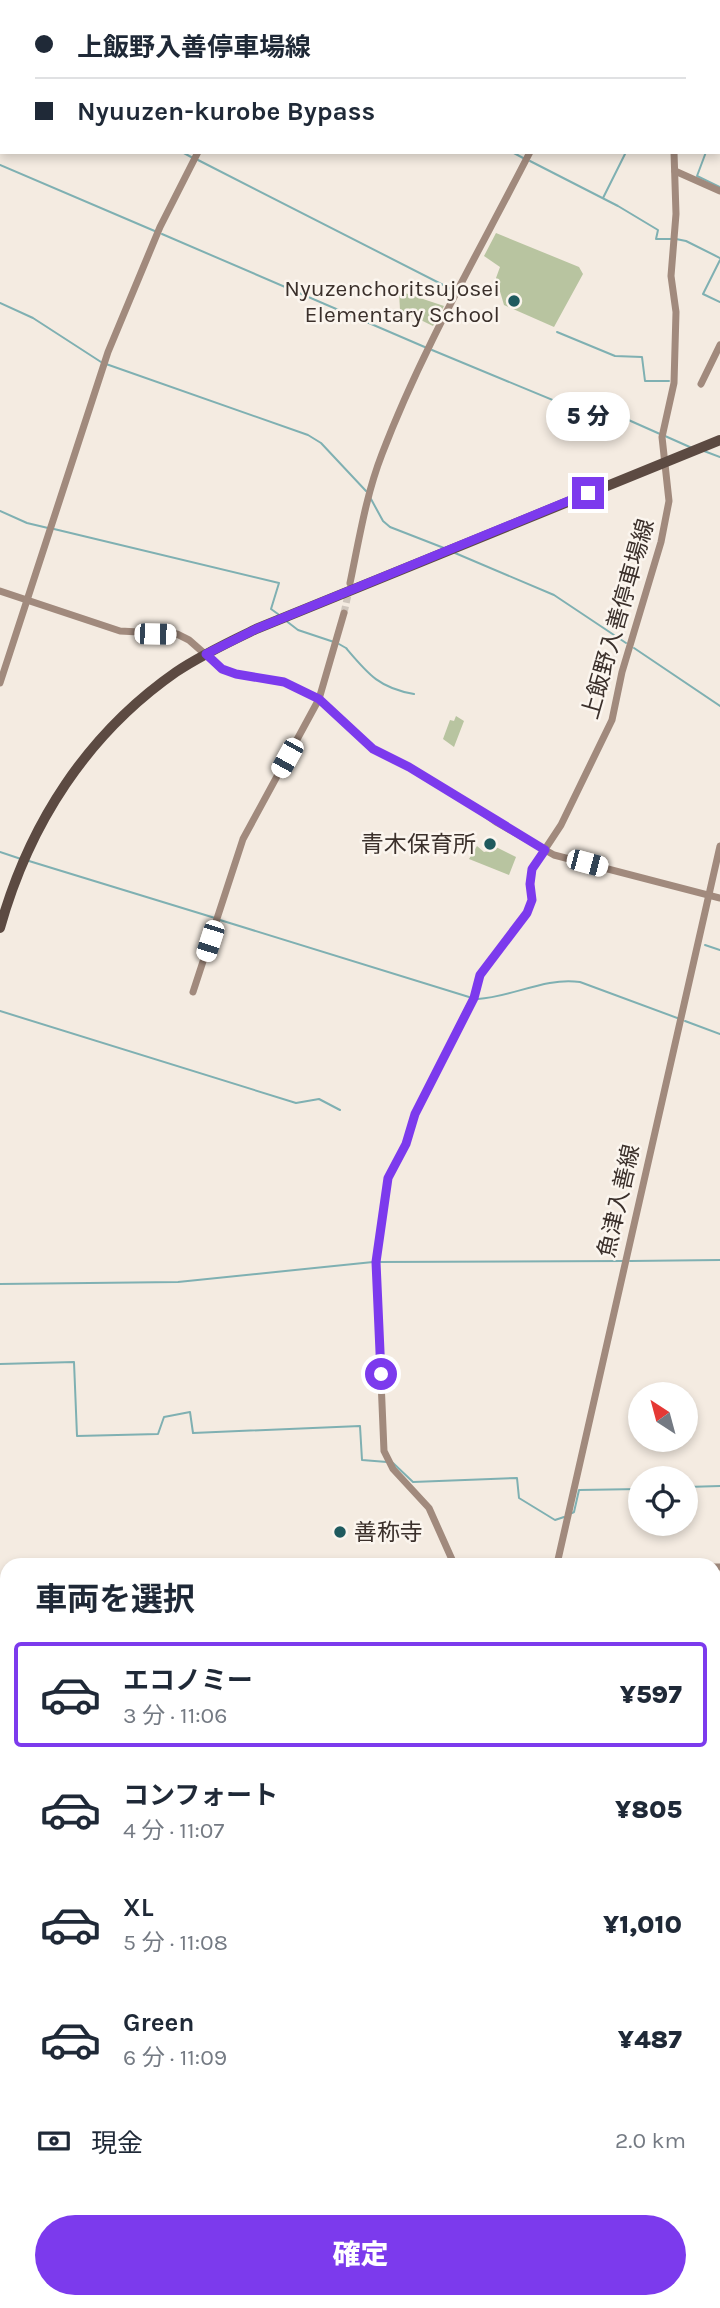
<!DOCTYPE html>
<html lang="ja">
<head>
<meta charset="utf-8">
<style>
  :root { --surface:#fff; --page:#f6f6f7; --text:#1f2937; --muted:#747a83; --line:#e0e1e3; --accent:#7c3aed }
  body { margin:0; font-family:Karla,"Noto Sans JP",sans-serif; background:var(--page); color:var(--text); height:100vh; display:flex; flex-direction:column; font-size:26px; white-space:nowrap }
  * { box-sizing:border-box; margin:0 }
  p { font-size:23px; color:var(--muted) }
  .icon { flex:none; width:38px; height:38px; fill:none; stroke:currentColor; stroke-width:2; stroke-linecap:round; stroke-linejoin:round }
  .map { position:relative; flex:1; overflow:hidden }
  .drawer { position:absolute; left:0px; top:1558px; width:721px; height:751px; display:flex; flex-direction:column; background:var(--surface); border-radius:21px 21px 0 0; box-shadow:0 4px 10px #0003 }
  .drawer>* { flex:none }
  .hud { position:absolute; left:0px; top:0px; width:721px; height:154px; box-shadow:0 4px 10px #0003; display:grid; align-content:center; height:154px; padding:0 35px; background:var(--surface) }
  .needle { width:46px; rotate:324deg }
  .fabs { position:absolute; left:628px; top:1382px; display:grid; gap:14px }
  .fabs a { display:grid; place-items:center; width:70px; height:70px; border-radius:50%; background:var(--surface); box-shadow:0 4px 10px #0003; font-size:35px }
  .end { position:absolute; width:32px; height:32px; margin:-16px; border:9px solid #7c3aed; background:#fff; box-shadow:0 0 0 4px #fff }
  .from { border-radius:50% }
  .bubble { position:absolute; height:49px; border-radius:24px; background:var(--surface); box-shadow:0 4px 10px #0003; font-size:23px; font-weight:800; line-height:49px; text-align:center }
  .car { position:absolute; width:21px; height:42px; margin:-21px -10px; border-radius:9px; box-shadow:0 0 5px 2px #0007; background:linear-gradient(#fff 24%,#345 0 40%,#fff 0 76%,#345 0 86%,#fff 0) }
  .hud b { display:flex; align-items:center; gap:24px; height:66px; font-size:26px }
  .hud b+b { border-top:2px solid var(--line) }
  .hud i { width:18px; height:18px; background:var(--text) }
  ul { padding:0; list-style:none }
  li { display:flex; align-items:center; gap:21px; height:105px; margin:0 14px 10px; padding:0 21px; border:4px solid transparent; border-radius:7px }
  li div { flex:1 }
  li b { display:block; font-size:26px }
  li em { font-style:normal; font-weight:800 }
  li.current { border-color:var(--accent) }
  li>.icon { width:63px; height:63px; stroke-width:1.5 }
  h2 { padding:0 35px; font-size:32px; line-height:84px }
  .pay { display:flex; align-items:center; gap:18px; height:77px; padding:0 35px; font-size:26px }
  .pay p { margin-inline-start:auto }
  .button { display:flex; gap:14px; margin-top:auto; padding:14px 35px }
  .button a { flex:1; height:80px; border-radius:42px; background:var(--accent); color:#fff; font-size:28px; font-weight:800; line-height:80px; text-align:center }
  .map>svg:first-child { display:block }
  .green { fill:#b8c4a0 }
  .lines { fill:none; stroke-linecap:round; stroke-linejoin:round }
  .stream { stroke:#7fb0b2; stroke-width:2 }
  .river { stroke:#7fb0b2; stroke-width:9 }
  .secondary-tunnel { stroke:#cfc6bd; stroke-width:7; stroke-dasharray:7 3.5; stroke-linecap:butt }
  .secondary { stroke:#a18a7d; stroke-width:7 }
  .highway { stroke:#5c4a42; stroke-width:10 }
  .route { stroke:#7c3aed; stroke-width:9 }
  .poi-dot { fill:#1f5a5e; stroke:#fbf5ee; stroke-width:2.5 }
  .labels { text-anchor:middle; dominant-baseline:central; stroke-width:5; stroke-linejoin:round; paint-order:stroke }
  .poi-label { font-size:23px; fill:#3b302b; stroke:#fbf5ee; text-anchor:end }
  .street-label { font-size:23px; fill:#3b302b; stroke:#fbf5ee }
</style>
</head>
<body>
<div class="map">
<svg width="720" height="2308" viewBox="0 0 720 2308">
  <rect width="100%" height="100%" fill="#f4ebe1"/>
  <g class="green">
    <polygon points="496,233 579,267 583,274 554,327 504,305 496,278 500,267 484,256"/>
    <polygon points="399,291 444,306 433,326 400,310"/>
    <polygon points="456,716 464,721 454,747 443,739 450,720 454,721"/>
    <polygon points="477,846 484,852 493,850 496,847 516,857 509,875 469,859"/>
  </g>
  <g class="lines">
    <g class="stream">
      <polyline points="235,0 236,2"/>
      <polyline points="546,0 550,2"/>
      <polyline points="719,34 720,35"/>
      <polyline points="0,60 2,61"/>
      <polyline points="182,152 193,158"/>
      <polyline points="512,152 525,159"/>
      <polyline points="706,152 697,176 720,187"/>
      <polyline points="198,160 453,290"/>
      <polyline points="530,161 618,206 658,230 656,239 671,239"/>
      <polyline points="0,165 157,232"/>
      <polyline points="603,198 626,152"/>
      <polyline points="162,234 427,348"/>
      <polyline points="676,239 686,241 720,258"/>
      <polyline points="720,260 703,294 720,302"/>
      <polyline points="0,303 33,318 101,362"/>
      <polyline points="557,332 615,356 642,357 645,381 669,381"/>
      <polyline points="432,350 601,420 615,414 660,434"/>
      <polyline points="106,364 308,435 321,443 366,491"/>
      <polyline points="665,436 692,448"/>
      <polyline points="704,451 720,457"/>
      <polyline points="371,499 383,521 390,527 444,548"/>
      <polyline points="0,511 27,523 48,528"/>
      <polyline points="54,529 279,583 271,609 278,614"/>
      <polyline points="455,553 554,595 626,643"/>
      <polyline points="285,620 298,630 334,642"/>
      <path d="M339 644 346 648C368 674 379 688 414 694"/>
      <polyline points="634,648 720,706"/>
      <polyline points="0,852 21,859"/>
      <polyline points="29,861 215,918"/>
      <polyline points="220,920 469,997"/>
      <polyline points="705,945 720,950"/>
      <path d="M478 999C513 997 544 977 580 982L680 1019"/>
      <polyline points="0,1011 296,1103 319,1099 340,1110"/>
      <polyline points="685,1021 720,1034"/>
      <polyline points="630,1261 720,1260"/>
      <polyline points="378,1262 624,1261"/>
      <polyline points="0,1284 178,1282 373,1262"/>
      <polyline points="0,1364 74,1362 77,1436 158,1434 164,1417 190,1412 193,1433 360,1426 362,1460 387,1462"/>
      <polyline points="393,1463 413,1482 517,1478 519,1498 555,1520 564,1517"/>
      <polyline points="686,1487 720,1486"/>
      <polyline points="572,1513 574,1512 579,1490 640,1489"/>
      <polyline points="0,1985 7,1985"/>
      <polyline points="0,2287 7,2288"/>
      <polyline points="187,2301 279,2308"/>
    </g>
    <g class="river">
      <polyline points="0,1784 7,1784"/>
      <polyline points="714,1794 720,1797"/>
    </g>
    <polyline class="secondary-tunnel" points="344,613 349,590"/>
    <g class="secondary">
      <polyline points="656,0 656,2"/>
      <polyline points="275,2 276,0"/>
      <polyline points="598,2 599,0"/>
      <polyline points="675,171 720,191"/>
      <polyline points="701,384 720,345"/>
      <path d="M350 583C359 540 366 495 382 454 422 349 479 252 530 152"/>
      <polyline points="0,591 120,631 177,634 189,640 222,669 236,674 284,682 319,699 373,749 409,767 475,807 496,822 554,855 720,898"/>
      <polyline points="0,683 108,352 160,227 198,152"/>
      <polyline points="193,992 243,839 319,699 344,613"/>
      <polyline points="454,1564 429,1508 393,1469 384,1451 376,1262 388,1178 406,1144 415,1114 474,997 480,975 527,913 532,900 530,884 532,869 561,825 612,720 622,672 661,542 669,501 662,437 674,383 676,312 671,276 676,214 674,152"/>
      <polyline points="557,1564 720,846"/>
      <polyline points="714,1567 720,1567"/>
      <polyline points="0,1601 7,1601"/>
      <polyline points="0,2061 7,2062"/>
      <polyline points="714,2128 720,2144"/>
      <polyline points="646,2301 648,2308"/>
    </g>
    <path class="highway" d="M0 928C29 824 87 734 176 672 201 655 229 642 256 629L720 440"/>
  </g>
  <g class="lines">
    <polyline class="route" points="381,1374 376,1262 388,1178 406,1144 415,1114 474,998 480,975 527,913 532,900 530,884 532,869 545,850 409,767 373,749 319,699 284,682 236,674 222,669 206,654 256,629 588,493"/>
  </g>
  <g class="poi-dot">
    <circle cx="514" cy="301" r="7"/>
    <circle cx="490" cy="844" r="7"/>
    <circle cx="340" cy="1532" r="7"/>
  </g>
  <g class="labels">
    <g class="poi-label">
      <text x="500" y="288">Nyuzenchoritsujosei<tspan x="500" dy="26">Elementary School</tspan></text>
      <text x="476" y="844">青木保育所</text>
      <text x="354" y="1532" text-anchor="start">善称寺</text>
    </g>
    <g class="street-label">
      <text transform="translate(618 619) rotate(-74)">上飯野入善停車場線</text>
      <text transform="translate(619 1201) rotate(-77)">魚津入善線</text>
    </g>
  </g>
</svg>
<div class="fabs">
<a><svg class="needle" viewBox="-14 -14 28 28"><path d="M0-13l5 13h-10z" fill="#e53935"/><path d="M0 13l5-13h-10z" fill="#747a83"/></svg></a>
<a><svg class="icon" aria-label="locate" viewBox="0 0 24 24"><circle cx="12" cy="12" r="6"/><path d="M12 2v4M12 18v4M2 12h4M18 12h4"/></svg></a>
</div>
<i class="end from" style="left:381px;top:1374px"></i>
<i class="end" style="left:588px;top:493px"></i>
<div class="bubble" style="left:546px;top:392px;width:84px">5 分</div>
<i class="car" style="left:155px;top:634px;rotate:91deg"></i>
<i class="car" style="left:287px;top:758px;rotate:209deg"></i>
<i class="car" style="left:587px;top:863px;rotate:105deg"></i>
<i class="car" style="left:210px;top:941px;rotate:198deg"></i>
<div class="hud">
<b><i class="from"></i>上飯野入善停車場線</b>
<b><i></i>Nyuuzen-kurobe Bypass</b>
</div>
<section class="drawer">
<h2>車両を選択</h2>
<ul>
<li class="current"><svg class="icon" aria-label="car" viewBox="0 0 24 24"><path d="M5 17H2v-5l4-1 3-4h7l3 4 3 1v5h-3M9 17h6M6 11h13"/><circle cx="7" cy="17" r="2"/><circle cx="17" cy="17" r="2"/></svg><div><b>エコノミー</b><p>3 分 · 11:06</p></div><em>¥597</em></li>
<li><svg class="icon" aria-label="car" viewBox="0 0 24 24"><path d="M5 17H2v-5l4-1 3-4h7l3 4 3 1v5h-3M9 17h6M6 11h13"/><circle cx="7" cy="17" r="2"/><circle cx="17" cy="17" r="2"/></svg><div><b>コンフォート</b><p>4 分 · 11:07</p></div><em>¥805</em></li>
<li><svg class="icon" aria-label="car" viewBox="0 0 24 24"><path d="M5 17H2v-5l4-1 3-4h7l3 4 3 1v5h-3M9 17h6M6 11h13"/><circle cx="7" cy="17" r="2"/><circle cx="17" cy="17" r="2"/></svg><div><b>XL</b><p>5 分 · 11:08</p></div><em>¥1,010</em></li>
<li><svg class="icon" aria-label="car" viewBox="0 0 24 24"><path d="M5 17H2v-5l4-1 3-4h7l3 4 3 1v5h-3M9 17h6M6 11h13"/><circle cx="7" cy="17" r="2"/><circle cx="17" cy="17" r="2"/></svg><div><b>Green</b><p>6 分 · 11:09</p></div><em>¥487</em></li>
</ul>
<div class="pay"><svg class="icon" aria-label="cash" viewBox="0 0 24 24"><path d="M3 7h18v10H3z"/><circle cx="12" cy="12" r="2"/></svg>現金<p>2.0 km</p></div>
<div class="button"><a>確定</a></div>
</section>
</div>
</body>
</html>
